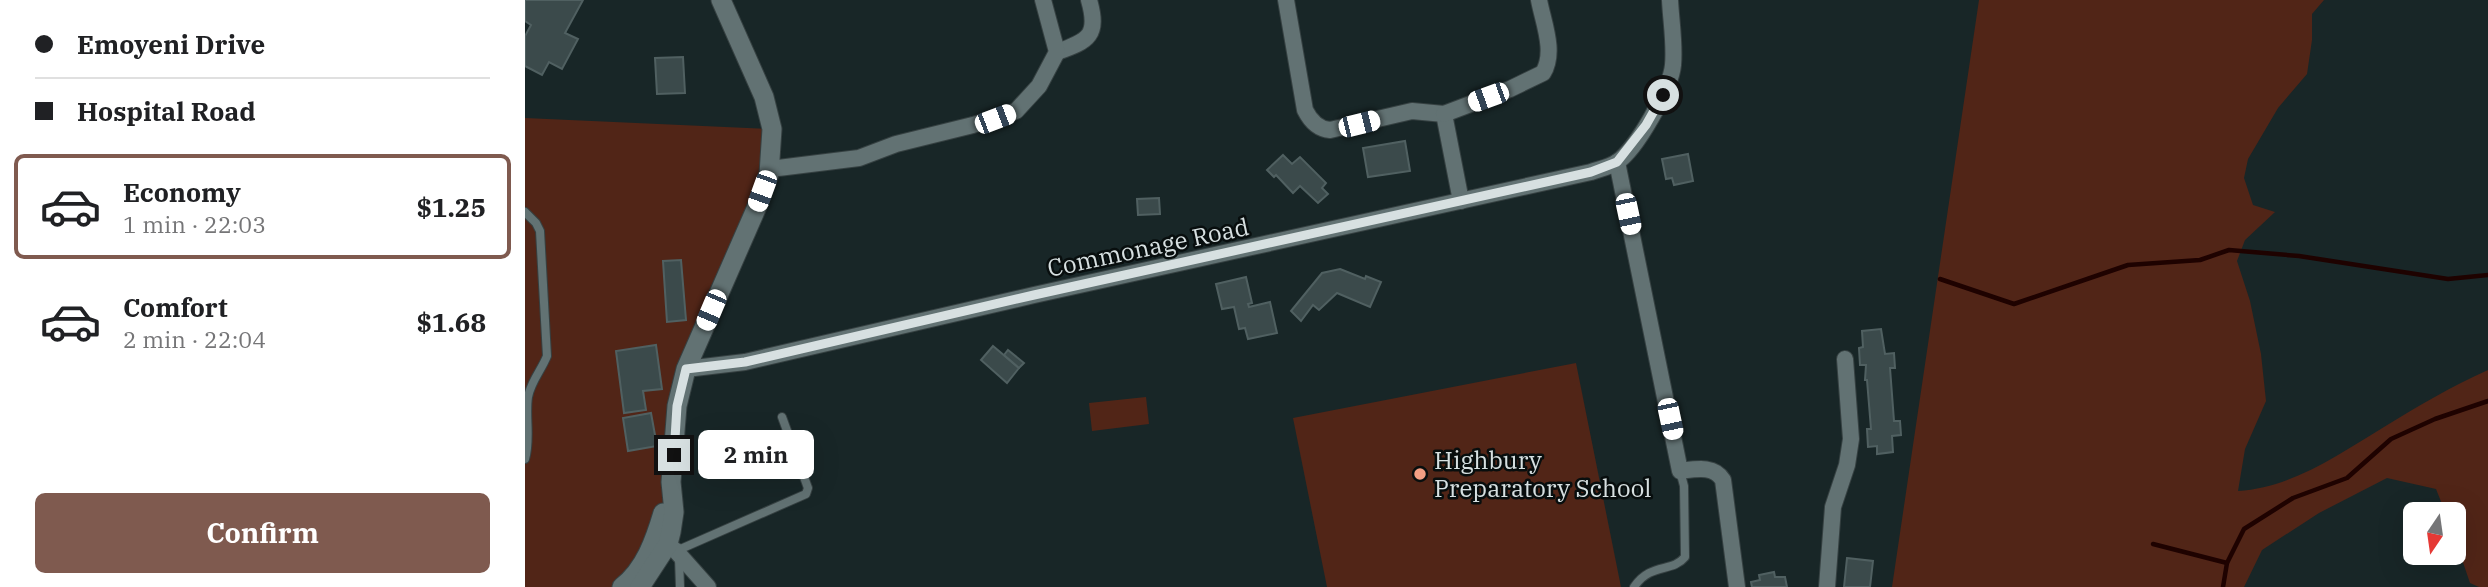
<!DOCTYPE html>
<html lang="en">
<head>
<meta charset="utf-8">
<style>
  :root { --surface:#fff; --page:#f2f2f2; --text:#202124; --muted:#757577; --line:#e0e0e0; --accent:#7f5a4f }
  body { margin:0; font-family:"IBM Plex Serif",serif; background:var(--page); color:var(--text); height:100vh; display:flex; flex-direction:column; font-size:26px; white-space:nowrap }
  * { box-sizing:border-box; margin:0 }
  p { font-size:23px; color:var(--muted) }
  .icon { flex:none; width:38px; height:38px; fill:none; stroke:currentColor; stroke-width:2; stroke-linecap:round; stroke-linejoin:round }
  .map { position:relative; flex:1; overflow:hidden }
  .side { display:flex; flex-direction:column; background:var(--surface); width:525px }
  .side>* { flex:none }
  .banner { display:grid; align-content:center; height:154px; padding:0 35px; background:var(--surface) }
  .needle { width:46px; rotate:193deg }
  .buttons { position:absolute; left:1878px; top:502px; display:grid; gap:14px }
  .buttons a { display:grid; place-items:center; width:63px; height:63px; border-radius:10px; background:var(--surface); box-shadow:0 7px 28px #0002; font-size:35px }
  .end { position:absolute; width:32px; height:32px; margin:-16px; border:9px solid #d7e0e1; background:#111; box-shadow:0 0 0 4px #111 }
  .from { border-radius:50% }
  .bubble { position:absolute; height:49px; border-radius:10px; background:var(--surface); box-shadow:0 7px 28px #0002; font-size:23px; font-weight:700; line-height:49px; text-align:center }
  .car { position:absolute; width:21px; height:42px; margin:-21px -10px; border-radius:9px; box-shadow:0 0 5px 2px #0007; background:linear-gradient(#fff 24%,#345 0 40%,#fff 0 76%,#345 0 86%,#fff 0) }
  .banner b { display:flex; align-items:center; gap:24px; height:66px; font-size:26px }
  .banner b+b { border-top:2px solid var(--line) }
  .banner i { width:18px; height:18px; background:var(--text) }
  ul { padding:0; list-style:none }
  li { display:flex; align-items:center; gap:21px; height:105px; margin:0 14px 10px; padding:0 21px; border:4px solid transparent; border-radius:10px }
  li div { flex:1 }
  li b { display:block; font-size:26px }
  li em { font-style:normal; font-weight:700 }
  li.active { border-color:var(--accent) }
  li>.icon { width:63px; height:63px; stroke-width:1.5 }
  .button { display:flex; gap:14px; margin-top:auto; padding:14px 35px }
  .button a { flex:1; height:80px; border-radius:10px; background:var(--accent); color:#fff; font-size:28px; font-weight:700; line-height:80px; text-align:center }
  main { display:flex; flex:1; min-height:0 }
  .map>svg:first-child { display:block }
  .green { fill:#512517 }
  .lines { fill:none; stroke-linecap:round; stroke-linejoin:round }
  .stream { stroke:#1e0200; stroke-width:4.5 }
  .building { fill:#3b4a4b; stroke:#506061; stroke-width:2 }
  .service-casing { stroke:#364142; stroke-width:10 }
  .minor-casing { stroke:#364142; stroke-width:18 }
  .tertiary-casing { stroke:#364142; stroke-width:21 }
  .service { stroke:#627273; stroke-width:8 }
  .minor { stroke:#627273; stroke-width:16 }
  .tertiary { stroke:#627273; stroke-width:19 }
  .route { stroke:#d7e0e1; stroke-width:9 }
  .poi-dot { fill:#f39f84; stroke:#080e0e; stroke-width:2.5 }
  .labels { text-anchor:middle; dominant-baseline:central; stroke-width:5; stroke-linejoin:round; paint-order:stroke }
  .street-label { font-size:24px; fill:#d7e0e1; stroke:#080e0e }
  .poi-label { font-size:24px; fill:#d7e0e1; stroke:#080e0e; text-anchor:start }
</style>
</head>
<body>
<main>
<section class="side">
<div class="banner">
<b><i class="from"></i>Emoyeni Drive</b>
<b><i></i>Hospital Road</b>
</div>
<ul>
<li class="active"><svg class="icon" aria-label="car" viewBox="0 0 24 24"><path d="M5 17H2v-5l4-1 3-4h7l3 4 3 1v5h-3M9 17h6M6 11h13"/><circle cx="7" cy="17" r="2"/><circle cx="17" cy="17" r="2"/></svg><div><b>Economy</b><p>1 min · 22:03</p></div><em>$1.25</em></li>
<li><svg class="icon" aria-label="car" viewBox="0 0 24 24"><path d="M5 17H2v-5l4-1 3-4h7l3 4 3 1v5h-3M9 17h6M6 11h13"/><circle cx="7" cy="17" r="2"/><circle cx="17" cy="17" r="2"/></svg><div><b>Comfort</b><p>2 min · 22:04</p></div><em>$1.68</em></li>
</ul>
<div class="button"><a>Confirm</a></div>
</section>
<div class="map">
<svg width="1963" height="587" viewBox="0 0 1963 587">
  <rect width="100%" height="100%" fill="#182627"/>
  <g class="green">
    <path d="M1454 0H1799L1787 14V40L1782 74 1753 108 1723 159 1719 178 1728 205 1750 212 1720 240 1712 261 1725 301 1736 354 1741 401 1720 449 1713 491C1767 488 1814 454 1859 427 1893 406 1927 386 1963 370V587H1954L1945 583 1929 536 1928 514H1921L1911 489 1862 478 1794 513 1737 550 1719 587H1367Z"/>
    <polygon points="0,118 247,129 247,151 161,369 140,508 97,587 0,587"/>
    <polygon points="1051,363 1096,587 802,587 768,418"/>
    <polygon points="621,397 624,424 567,431 564,403"/>
  </g>
  <g class="lines">
    <g class="stream">
      <polyline points="1415,279 1489,304 1603,265 1675,260 1704,250 1774,256 1923,279 1963,275"/>
      <polyline points="1628,544 1702,563"/>
      <polyline points="1698,587 1702,563 1719,529 1768,498 1822,478 1866,439 1910,419 1963,401"/>
    </g>
  </g>
  <g class="building">
    <polygon points="0,0 58,0 40,33 53,39 37,69 24,62 17,75 0,66 0,36 6,25 0,21"/>
    <polygon points="158,57 160,93 132,94 130,58"/>
    <polygon points="880,141 885,171 843,177 838,148"/>
    <polygon points="1163,154 1168,181 1149,185 1147,178 1141,179 1137,159"/>
    <polygon points="758,155 767,164 775,157 801,183 797,188 803,194 793,203 775,186 768,193 751,175 749,177 742,170"/>
    <polygon points="634,198 635,214 613,215 612,199"/>
    <polygon points="156,260 161,320 142,322 138,261"/>
    <polygon points="815,269 840,279 841,276 856,282 845,307 812,293 794,310 788,305 776,321 766,311 797,273"/>
    <polygon points="721,277 727,303 723,304 724,307 745,302 752,333 723,339 720,328 714,329 709,307 697,309 691,284"/>
    <polygon points="1356,329 1360,354 1369,353 1370,368 1365,368 1369,421 1375,421 1376,435 1367,436 1368,452 1352,454 1352,446 1343,447 1342,429 1346,429 1342,380 1340,380 1341,365 1335,365 1334,348 1338,347 1337,331"/>
    <polygon points="131,345 137,389 118,391 121,410 99,413 91,351"/>
    <polygon points="468,346 494,368 482,383 456,360"/>
    <polygon points="483,350 499,363 494,368 479,355"/>
    <polygon points="126,413 132,446 103,451 98,418"/>
    <polygon points="1322,558 1348,561 1345,587 1319,587"/>
    <polygon points="1249,572 1250,577 1260,577 1262,587 1227,587 1226,582 1235,580 1234,575"/>
  </g>
  <g class="lines">
    <g class="service-casing">
      <g id="service">
        <path d="M0 212 11 223 15 231 22 356C16 371 6 381 3 397 0 417 6 439 0 459"/>
        <polyline points="151,551 281,494 283,488 257,417"/>
        <polyline points="154,558 155,587"/>
        <path d="M1109 587C1126 562 1147 573 1160 557L1159 486 1155 471"/>
      </g>
    </g>
    <g class="minor-casing">
      <g id="minor">
        <path d="M761 0 780 110C785 120 793 129 805 130L887 111 919 114 936 201"/>
        <path d="M532 52C564 41 574 35 564 0"/>
        <path d="M919 114 985 89 1018 73C1031 52 1018 22 1014 0"/>
        <path d="M1092 162 1155 471C1171 469 1189 465 1198 480L1212 587"/>
        <polyline points="245,169 334,158 371,144 448,125 491,111 514,86 532,52 518,0"/>
        <path d="M161 369 220 362 509 295 1066 172C1074 169 1085 167 1092 162 1111 150 1146 88 1148 65 1150 44 1146 21 1145 0"/>
        <polyline points="133,539 151,551 183,587"/>
        <polyline points="1302,587 1308,507 1322,465 1326,439 1320,359"/>
      </g>
    </g>
    <g class="tertiary-casing">
      <g id="tertiary">
        <path d="M97 587C120 569 130 540 138 513"/>
        <polyline points="115,587 143,544 146,532 149,512 146,482 152,406 161,369 231,209 244,174 247,129 239,97 196,0"/>
      </g>
    </g>
    <use href="#service" class="service"/>
    <use href="#minor" class="minor"/>
    <use href="#tertiary" class="tertiary"/>
  </g>
  <g class="lines">
    <polyline class="route" points="149,455 152,406 161,369 220,362 509,295 1066,172 1092,162 1121,125 1138,95"/>
  </g>
  <circle class="poi-dot" cx="895" cy="474" r="7"/>
  <g class="labels">
    <g class="street-label">
      <text transform="translate(623 247) rotate(-12)">Commonage Road</text>
    </g>
    <g class="poi-label">
      <text x="909" y="460">Highbury<tspan x="909" dy="28">Preparatory School</tspan></text>
    </g>
  </g>
</svg>
<div class="buttons">
<a><svg class="needle" viewBox="-14 -14 28 28"><path d="M0-13l5 13h-10z" fill="#e53935"/><path d="M0 13l5-13h-10z" fill="#757577"/></svg></a>
</div>
<i class="end from" style="left:1138px;top:95px"></i>
<i class="end" style="left:149px;top:455px"></i>
<div class="bubble" style="left:173px;top:430px;width:116px">2 min</div>
<i class="car" style="left:963px;top:97px;rotate:250deg"></i>
<i class="car" style="left:470px;top:119px;rotate:69deg"></i>
<i class="car" style="left:834px;top:124px;rotate:76deg"></i>
<i class="car" style="left:237px;top:191px;rotate:200deg"></i>
<i class="car" style="left:1103px;top:214px;rotate:168deg"></i>
<i class="car" style="left:186px;top:310px;rotate:203deg"></i>
<i class="car" style="left:1145px;top:419px;rotate:168deg"></i>
</div>
</main>
</body>
</html>
